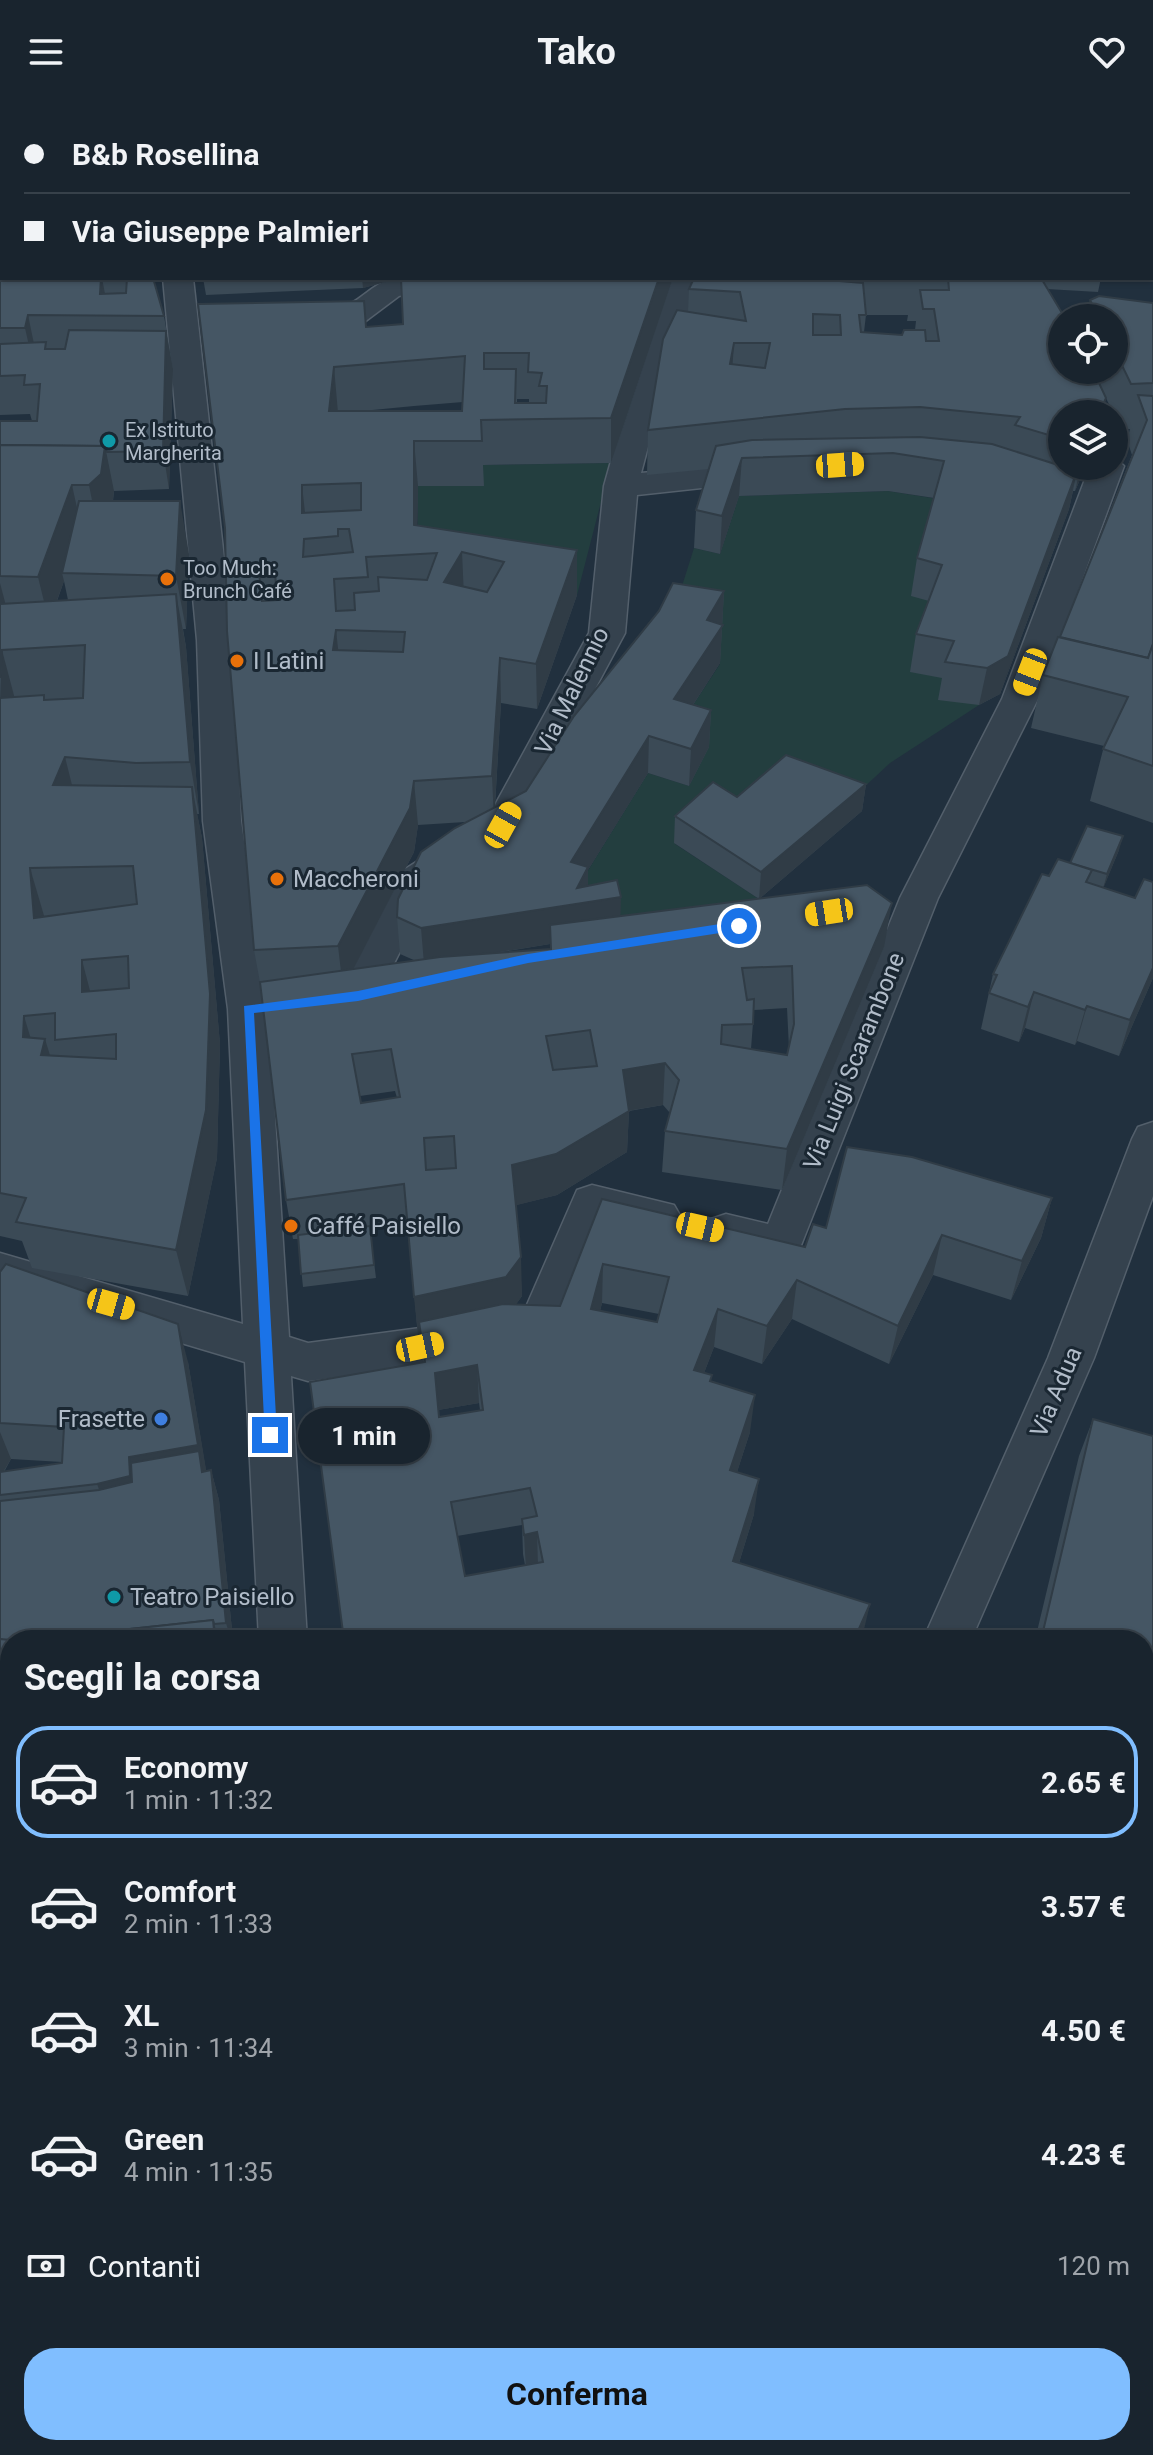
<!DOCTYPE html>
<html lang="it">
<head>
<meta charset="utf-8">
<style>
  :root { --surface:#19242e; --page:#26303a; --text:#f1f3f6; --muted:#9fa4aa; --line:#37414a; --accent:#80beff }
  body { margin:0; font-family:Roboto,sans-serif; background:var(--page); color:var(--text); height:100vh; display:flex; flex-direction:column; font-size:30px; white-space:nowrap }
  * { box-sizing:border-box; margin:0 }
  p { font-size:26px; color:var(--muted) }
  .icon { flex:none; width:44px; height:44px; fill:none; stroke:currentColor; stroke-width:2; stroke-linecap:round; stroke-linejoin:round }
  .map { position:relative; flex:1; overflow:hidden }
  .drawer { position:absolute; left:0px; top:1526px; width:1154px; height:826px; display:flex; flex-direction:column; background:var(--surface); border-radius:32px 32px 0 0; box-shadow:0 2px 6px #0004,0 0 0 2px var(--line) }
  .drawer>* { flex:none }
  .guide { position:absolute; left:0px; top:0px; width:1154px; height:176px; box-shadow:0 2px 6px #0004,0 0 0 2px var(--line); display:grid; align-content:center; height:176px; padding:0 24px; background:var(--surface) }
  .buttons { position:absolute; left:1048px; top:200px; display:grid; gap:16px }
  .buttons a { display:grid; place-items:center; width:80px; height:80px; border-radius:50%; background:var(--surface); box-shadow:0 2px 6px #0004,0 0 0 2px var(--line); font-size:40px }
  .end { position:absolute; width:36px; height:36px; margin:-18px; border:10px solid #1a73e8; background:#fff; box-shadow:0 0 0 4px #fff }
  .from { border-radius:50% }
  .bubble { position:absolute; height:56px; border-radius:28px; background:var(--surface); box-shadow:0 2px 6px #0004,0 0 0 2px var(--line); font-size:26px; font-weight:700; line-height:56px; text-align:center }
  .car { position:absolute; width:24px; height:48px; margin:-24px -12px; border-radius:10px; box-shadow:0 0 6px 2px #0007; background:linear-gradient(#f5c518 24%,#345 0 40%,#f5c518 0 76%,#345 0 86%,#f5c518 0) }
  .guide b { display:flex; align-items:center; gap:28px; height:76px; font-size:30px }
  .guide b+b { border-top:2px solid var(--line) }
  .guide i { width:20px; height:20px; background:var(--text) }
  ul { padding:0; list-style:none }
  li { display:flex; align-items:center; gap:24px; height:112px; margin:0 16px 12px; padding:0 8px; border:4px solid transparent; border-radius:32px }
  li div { flex:1 }
  li b { display:block; font-size:30px }
  li em { font-style:normal; font-weight:700 }
  li.active { border-color:var(--accent) }
  li>.icon { width:72px; height:72px; stroke-width:1.5 }
  h2 { padding:0 24px; font-size:36px; line-height:96px }
  .pay { display:flex; align-items:center; gap:20px; height:88px; padding:0 24px; font-size:30px }
  .pay p { margin-inline-start:auto }
  .primary-button { display:flex; gap:16px; margin-top:auto; padding:16px 24px }
  .primary-button a { flex:1; height:92px; border-radius:32px; background:var(--accent); color:#111; font-size:32px; font-weight:700; line-height:92px; text-align:center }
  header { display:flex; justify-content:space-between; align-items:center; height:104px; padding:0 24px; background:var(--surface); font-size:36px; font-weight:700 }
  .map>svg:first-child { display:block }
  .green { fill:#233e3f }
  .lines { fill:none; stroke-linecap:round; stroke-linejoin:round }
  .lane-casing { stroke:#535f6b; stroke-width:3 }
  .street-casing { stroke:#535f6b; stroke-width:3 }
  .lane { fill:#35424e; fill-rule:evenodd }
  .street { fill:#35424e; fill-rule:evenodd }
  .wall { fill:#3b4a56; fill-rule:evenodd }
  .shaded-wall { fill:#303c46 }
  .building { fill:#455664; stroke:#303c46; stroke-width:2; fill-rule:evenodd }
  .route { fill:#1a73e8 }
  .culture-dot { fill:#0f9aa8; stroke:#1a2732; stroke-width:3 }
  .food-dot { fill:#e8710a; stroke:#1a2732; stroke-width:3 }
  .shop-dot { fill:#3f7fe0; stroke:#1a2732; stroke-width:3 }
  .labels { text-anchor:middle; dominant-baseline:central; stroke-width:6; stroke-linejoin:round; paint-order:stroke }
  .far-poi-label { font-size:20px; fill:#b1bcc9; stroke:#1a2732; text-anchor:start }
  .poi-label { font-size:24px; fill:#b1bcc9; stroke:#1a2732; text-anchor:start }
  .street-label { font-size:24px; fill:#b1bcc9; stroke:#1a2732 }
</style>
</head>
<body>
<header><svg class="icon" aria-label="menu" viewBox="0 0 24 24"><path d="M4 6h16M4 12h16M4 18h16"/></svg>Tako<svg class="icon" aria-label="heart" viewBox="0 0 24 24"><path d="M12 20l-8-8c-3-5 5-10 8-4 3-6 11-1 8 4z"/></svg></header>
<div class="map">
<svg width="1153" height="2351" viewBox="0 0 1153 2351">
  <rect width="100%" height="100%" fill="#21303e"/>
  <g class="green">
    <polygon points="611,359 577,491 417,466 418,382 483,382 483,361"/>
    <polygon points="888,387 938,395 936,499 947,575 979,601 890,659 845,701 675,740 759,795 620,829 571,794 648,669 689,682 708,644 672,633 720,560 671,517 694,444 720,450 739,392"/>
  </g>
  <g class="lines">
    <g class="lane-casing">
      <polygon id="lane" points="855,2342 903,2342 907,2351 857,2351"/>
    </g>
    <g class="street-casing">
      <g id="street">
        <rect x="153" y="0" width="28" height="2"/>
        <polygon points="163,174 193,174 233,536 241,717 268,905 289,1233 308,1239 420,1224 526,1203 577,1086 592,1081 674,1101 681,1113 674,1125 659,1131 605,1118 558,1232 420,1262 308,1277 291,1272 307,1536 259,1536 245,1258 0,1185 0,1149 243,1220 228,905 203,717 197,536"/>
        <path d="M394 174H444L440 181 399 192 363 219 309 222 298 220 293 213 298 206C313 203 329 207 343 203 360 198 371 180 394 174Z"/>
        <polygon points="670,174 700,174 666,275 641,369 766,357 778,360 783,367 778,374 766,377 637,391 625,529 522,721 516,731 431,786 372,903 358,907 344,903 338,892 402,767 489,712 589,529 604,382 634,275"/>
        <polygon points="1114,353 1124,362 1038,595 938,794 796,1154 781,1159 711,1141 704,1128 711,1115 726,1110 768,1120 900,794 1002,595 1090,362 1114,362"/>
        <polygon points="1153,1018 1153,1092 1094,1254 971,1536 923,1536 1048,1254 1132,1035 1138,1023"/>
        <polygon points="10,1709 10,1759 0,1760 0,1710"/>
        <polygon points="148,2342 208,2342 206,2351 146,2351"/>
        <polygon points="476,2342 556,2342 558,2348 561,2342 621,2342 617,2351 480,2351"/>
      </g>
    </g>
    <use href="#lane" class="lane"/>
    <use href="#street" class="street"/>
  </g>
  <g class="wall">
    <path d="M0 0 2 2V174H153L164 212 173 265 169 385 114 387 113 397 189 450 186 525H183L186 543 199 710H197L202 734 220 940 217 1054 188 1192 32 1164 22 1137 0 1132V317H32L30 310 0 311ZM64 477 68 496 57 497Z"/>
    <rect x="176" y="0" width="232" height="2"/>
    <polygon points="441,0 1001,0 1001,2 440,2"/>
    <polygon points="1153,0 1153,175 1149,174 1152,174"/>
    <polygon points="203,174 400,174 363,184 206,191"/>
    <path d="M673 174 611 359 483 361 484 382H418L417 422 577 446V491L537 605 501 599 495 703 526 687 724 487 720 559 693 601 711 606 709 643 689 682 648 669 588 766V782L621 812 884 843 782 1086 662 1068 665 1027 670 1009 663 1001 629 1007 627 1048 557 1091 516 1101 522 1192 516 1200 560 1202 602 1095 805 1143 826 1124 1052 1094 1041 1134 1011 1196 933 1171 889 1260 792 1215 762 1260 714 1243 704 1269 750 1328 737 1368 754 1410 739 1459 862 1534 344 1536 423 1258 420 1231 418 1232 408 1120 370 1125 376 1174 303 1183 298 1135H293L286 1096 262 889 254 846 225 424 198 200 366 223 403 220ZM517 295H529V299H517ZM463 298 462 307H362L414 302ZM465 718 397 813 400 850 416 857 353 865 414 748 418 721ZM550 840V845L496 849ZM787 904 789 944 787 951 751 945 754 906ZM395 987 397 994 361 999 360 992ZM602 1199 659 1210 657 1218 600 1207ZM479 1299 480 1306 439 1313 438 1306ZM522 1421 523 1450 525 1461 465 1472 457 1432Z"/>
    <path d="M694 174H1101L1098 188 1047 185 1062 266H1114V214H1086L1090 196 1153 199V719L1090 697 1104 642 1031 624 1043 571 1060 533 1132 351 1127 336 1130 325 1121 326 1106 294 1102 310H1062V362H1086L1075 387H1073L1069 405 1000 590 979 601 938 596 942 574 910 568 916 530 929 497 911 492 917 454 934 394 888 387 739 392 720 450 694 444 696 406 709 365 647 371 648 326 688 208 689 185ZM866 211H908L907 217H916L915 226 902 231 864 228Z"/>
    <polygon points="866,680 862,707 759,795 674,739 675,712"/>
    <polygon points="1119,746 1103,784 1135,794 1153,778 1153,874 1119,952 1077,937 1075,941 1025,924 1019,938 981,925 993,870 1049,772 1070,759"/>
    <path d="M0 1168 188 1258 206 1367 211 1366 219 1396 233 1536H10V1706L0 1707ZM11 1355 62 1358V1359L4 1368Z"/>
    <polygon points="1093,1315 1153,1332 1153,1644 1144,1641 1144,1536 1035,1536 1079,1352"/>
    <polygon points="10,1736 10,2342 50,2342 48,2351 0,2351 0,1737"/>
    <polygon points="1144,2025 1153,2028 1153,2266 1144,2262"/>
  </g>
  <g class="shaded-wall">
    <rect x="360" y="0" width="48" height="2"/>
    <polygon points="808,0 822,0 822,2 805,2"/>
    <polygon points="101,174 102,174 109,211 100,190"/>
    <polygon points="362,174 400,174 363,184"/>
    <polygon points="659,174 673,174 611,359 611,314"/>
    <polygon points="28,211 39,264 37,277 25,224"/>
    <polygon points="166,227 173,265 169,385 163,347"/>
    <polygon points="734,239 731,285 730,260"/>
    <polygon points="334,263 338,309 329,307"/>
    <polygon points="414,337 418,382 417,450 414,421"/>
    <polygon points="105,342 114,387 110,416 98,427 89,381"/>
    <polygon points="742,354 739,392 720,450 722,412"/>
    <polygon points="1081,362 1086,362 1075,387"/>
    <polygon points="1077,367 1069,405 1000,590 979,601 987,564"/>
    <polygon points="72,381 82,427 62,469 64,477 49,518 38,473"/>
    <polygon points="302,381 307,427 302,409"/>
    <polygon points="180,397 189,450 186,525 176,472"/>
    <polygon points="577,446 577,491 537,605 536,560"/>
    <polygon points="462,448 464,493 444,478"/>
    <polygon points="0,479 10,517 0,522"/>
    <polygon points="724,487 720,559 672,633 674,595 707,516"/>
    <polygon points="176,490 186,543 199,710 190,658"/>
    <polygon points="336,526 341,571 333,546"/>
    <polygon points="2,546 16,599 0,599"/>
    <polygon points="500,554 501,599 494,717 492,672"/>
    <polygon points="711,606 709,643 689,682 691,645"/>
    <polygon points="649,632 648,669 588,766 588,798 621,793 620,829 550,821 550,840 424,860 421,824 571,758"/>
    <polygon points="65,653 78,705 53,681"/>
    <polygon points="414,677 418,721 414,748 343,885 338,842"/>
    <polygon points="866,680 862,707 759,795 761,768"/>
    <polygon points="192,683 202,734 220,940 217,1054 188,1192 176,1146"/>
    <polygon points="1123,732 1119,746 1103,785 1107,770"/>
    <polygon points="30,764 45,815 34,814"/>
    <polygon points="892,799 884,843 782,1086 787,1045"/>
    <polygon points="82,856 95,906 82,888"/>
    <polygon points="1153,864 1153,874 1119,952 1130,916"/>
    <polygon points="1034,888 1025,924 1019,938 1028,903"/>
    <polygon points="1087,902 1077,937 1075,941 1085,906"/>
    <polygon points="24,912 39,962 23,933"/>
    <polygon points="45,935 60,984 41,951"/>
    <polygon points="665,959 663,1001 621,1008 623,966"/>
    <polygon points="629,1007 627,1048 557,1091 513,1102 512,1061"/>
    <polygon points="1052,1094 1041,1134 1011,1196 1022,1157"/>
    <polygon points="942,1131 933,1171 889,1260 898,1222"/>
    <polygon points="521,1153 522,1192 508,1212 418,1232 414,1193"/>
    <polygon points="603,1160 602,1199 591,1243 591,1205"/>
    <polygon points="797,1176 792,1215 762,1260 767,1222"/>
    <polygon points="718,1205 714,1243 691,1303 694,1266"/>
    <polygon points="178,1220 188,1258 208,1377 110,1415 97,1380 129,1353"/>
    <polygon points="477,1261 479,1299 438,1306 435,1269"/>
    <polygon points="755,1291 750,1328 726,1402 730,1366"/>
    <polygon points="0,1328 11,1355 0,1373"/>
    <polygon points="211,1366 219,1396 233,1536 231,1536 226,1519"/>
    <polygon points="759,1375 754,1410 729,1491 733,1457"/>
    <polygon points="537,1428 538,1463 526,1465 524,1431"/>
    <polygon points="870,1500 862,1534 861,1536 854,1536"/>
    <polygon points="213,1516 219,1536 215,1536"/>
    <polygon points="37,2342 50,2342 48,2351 35,2351"/>
  </g>
  <g class="building">
    <polygon points="0,0 144,0 144,2 2,2 2,51 1,58 2,58 2,86 0,86"/>
    <rect x="176" y="0" width="66" height="2"/>
    <polygon points="281,0 361,0 361,2 257,2"/>
    <polygon points="441,0 606,0 612,2 440,2"/>
    <polygon points="623,0 808,0 805,2 622,2"/>
    <polygon points="840,0 859,0 865,2 838,2"/>
    <polygon points="930,0 997,0 997,2 939,2"/>
    <polygon points="1034,0 1153,0 1153,8 1152,8 1152,2 1033,2"/>
    <polygon points="1152,18 1153,18 1153,88 1152,87"/>
    <rect x="0" y="98" width="2" height="41"/>
    <polygon points="2,168 2,174 101,174 100,190 126,189 127,174 153,174 164,212 28,211 25,224 0,224 0,173"/>
    <path d="M401 174H659L611 314 481 316 482 337H414V421L577 446 536 560 500 554 492 672 414 677 410 704 338 842 254 846 227 527 225 424 198 200 364 197 366 223 403 220ZM484 249H529L528 268 542 269 539 282H547L546 299H515L516 265H484ZM465 252 462 307H329L334 263ZM361 379V406L302 409V381ZM338 425H349L353 448 303 453 304 435 338 432ZM462 448 504 458 487 488 444 478ZM437 449 427 476 378 473 379 487 354 489 355 506 336 507 334 475 368 473 366 453ZM259 468H275L277 496 262 497ZM336 526 405 528 403 548 333 546Z"/>
    <path d="M694 174H839L840 177 863 179 866 211H859L861 228 902 231 904 226H925L926 237H939L934 205H923L920 186H949L948 174H1041L1065 214H1062V266H1093L1106 294 1099 310H1062V335L1015 321 1020 313 920 303 845 305 648 326 663 235 677 206 746 217 740 188 689 185ZM813 210 840 211 841 231H813ZM734 239H770L765 264 730 260Z"/>
    <polygon points="1099,192 1153,199 1153,279 1131,280 1114,245 1114,214 1099,214 1090,196"/>
    <polygon points="69,226 166,227 163,347 107,348 105,342 0,341 0,317 37,317 40,280 24,281 25,271 0,272 0,240 46,238 45,245 65,245"/>
    <polygon points="1138,291 1153,292 1153,540 1148,554 1060,533 1147,316"/>
    <polygon points="920,333 992,340 1077,367 1008,552 987,564 945,558 954,537 916,530 942,461 917,454 944,357 893,349 742,354 722,412 696,406 716,342 752,336"/>
    <polygon points="0,341 105,342 101,370 89,381 72,381 38,473 0,472"/>
    <polygon points="79,397 180,397 176,472 62,469"/>
    <polygon points="673,479 724,487 707,516 723,521 674,595 711,606 691,645 649,632 571,758 588,763 577,784 617,776 621,793 421,824 397,813 398,795 421,748 455,724 526,687 574,612 659,507"/>
    <path d="M176 490 190 658 136 659 65 653 53 681 192 683 210 890 206 1006 176 1146 16 1118 26 1094 0 1089V594L44 591V596L83 594 85 541 2 546 0 574V500ZM133 762 137 800 34 814 30 764ZM128 852 129 884 82 888V856ZM55 909V936L116 930V955L41 951 45 935 23 933 24 912Z"/>
    <polygon points="1058,533 1148,554 1153,540 1153,662 1103,645 1128,593 1043,571"/>
    <polygon points="786,651 866,680 761,768 675,712 713,678 737,693"/>
    <polygon points="1087,722 1123,732 1107,770 1070,759"/>
    <polygon points="1058,755 1092,766 1086,778 1135,794 1144,775 1153,778 1153,864 1130,916 1087,902 1085,906 1034,888 1028,903 989,889 997,871 993,870 1042,770 1049,772"/>
    <path d="M867 781 892 799 787 1045 665 1027 679 976 665 959 623 966 629 1007 556 1050 512 1061 521 1153 506 1173 414 1193 404 1080 286 1096 260 878 440 853 551 845 550 821ZM792 862 794 920 787 951 721 940 722 921 753 920 754 895 747 896 742 864ZM590 926 597 962 553 966 546 932ZM391 945 400 993 361 999 352 950ZM454 1032 456 1064 426 1066 424 1034Z"/>
    <path d="M847 1043 912 1053 1052 1094 1022 1157 942 1131 898 1222 797 1176 767 1222 718 1205 694 1266 712 1271 710 1277 755 1291 730 1366 759 1375 733 1457 870 1500 854 1536H344L310 1278 425 1258 419 1218 503 1200 560 1202 602 1095 805 1143 813 1120 826 1124ZM603 1160 669 1173 657 1218 591 1205ZM477 1261 483 1306 439 1313 435 1269ZM530 1384 537 1412 522 1415 524 1431 537 1428 543 1458 465 1472 451 1398Z"/>
    <polygon points="370,1122 374,1161 301,1170 298,1131"/>
    <polygon points="6,1160 178,1220 198,1341 129,1353 130,1372 97,1380 0,1391 0,1368 62,1359 64,1323 0,1319 0,1168"/>
    <polygon points="1093,1315 1153,1332 1153,1608 1144,1605 1144,1536 1041,1536"/>
    <polygon points="199,1347 202,1368 211,1366 226,1519 214,1520 213,1516 112,1527 112,1531 87,1534 86,1530 6,1537 0,1535 0,1397 99,1386 132,1378 131,1359"/>
    <polygon points="213,1516 215,1536 112,1536 112,1527"/>
    <polygon points="86,1530 85,1536 14,1536"/>
    <polygon points="0,1535 10,1536 10,1675 0,1676"/>
    <polygon points="10,1736 10,2175 0,2175 0,1737"/>
    <polygon points="1144,2025 1153,2028 1153,2244 1144,2241"/>
    <polygon points="0,2182 10,2182 10,2342 37,2342 35,2351 0,2351"/>
  </g>
  <polygon class="route" points="739,817 745,822 739,826 528,859 358,897 254,909 277,1331 270,1337 265,1336 244,902 358,887 528,850"/>
  <g class="culture-dot">
    <circle cx="109" cy="337" r="8"/>
    <circle cx="114" cy="1493" r="8"/>
  </g>
  <g class="food-dot">
    <circle cx="167" cy="475" r="8"/>
    <circle cx="237" cy="557" r="8"/>
    <circle cx="277" cy="775" r="8"/>
    <circle cx="291" cy="1122" r="8"/>
  </g>
  <circle class="shop-dot" cx="161" cy="1315" r="8"/>
  <g class="labels">
    <g class="far-poi-label">
      <text x="125" y="326">Ex Istituto<tspan x="125" dy="23">Margherita</tspan></text>
      <text x="183" y="464">Too Much:<tspan x="183" dy="23">Brunch Café</tspan></text>
    </g>
    <g class="poi-label">
      <text x="253" y="557">I Latini</text>
      <text x="293" y="775">Maccheroni</text>
      <text x="307" y="1122">Caffé Paisiello</text>
      <text x="145" y="1315" text-anchor="end">Frasette</text>
      <text x="130" y="1493">Teatro Paisiello</text>
    </g>
    <g class="street-label">
      <text transform="translate(572 587) rotate(-64)">Via Malennio</text>
      <text transform="translate(854 957) rotate(-68)">Via Luigi Scarambone</text>
      <text transform="translate(1056 1288) rotate(-67)">Via Adua</text>
    </g>
  </g>
</svg>
<div class="buttons">
<a><svg class="icon" aria-label="locate" viewBox="0 0 24 24"><circle cx="12" cy="12" r="6"/><path d="M12 2v4M12 18v4M2 12h4M18 12h4"/></svg></a>
<a><svg class="icon" aria-label="layers" viewBox="0 0 24 24"><path d="M12 4l9 5-9 5-9-5zM3 14l9 5 9-5"/></svg></a>
</div>
<i class="end from" style="left:739px;top:822px"></i>
<i class="end" style="left:270px;top:1331px"></i>
<div class="bubble" style="left:298px;top:1304px;width:132px">1 min</div>
<i class="car" style="left:840px;top:361px;rotate:86deg"></i>
<i class="car" style="left:1030px;top:568px;rotate:201deg"></i>
<i class="car" style="left:503px;top:721px;rotate:29deg"></i>
<i class="car" style="left:829px;top:808px;rotate:261deg"></i>
<i class="car" style="left:700px;top:1123px;rotate:103deg"></i>
<i class="car" style="left:111px;top:1200px;rotate:106deg"></i>
<i class="car" style="left:420px;top:1243px;rotate:78deg"></i>
<div class="guide">
<b><i class="from"></i>B&amp;b Rosellina</b>
<b><i></i>Via Giuseppe Palmieri</b>
</div>
<section class="drawer">
<h2>Scegli la corsa</h2>
<ul>
<li class="active"><svg class="icon" aria-label="car" viewBox="0 0 24 24"><path d="M5 17H2v-5l4-1 3-4h7l3 4 3 1v5h-3M9 17h6M6 11h13"/><circle cx="7" cy="17" r="2"/><circle cx="17" cy="17" r="2"/></svg><div><b>Economy</b><p>1 min · 11:32</p></div><em>2.65 €</em></li>
<li><svg class="icon" aria-label="car" viewBox="0 0 24 24"><path d="M5 17H2v-5l4-1 3-4h7l3 4 3 1v5h-3M9 17h6M6 11h13"/><circle cx="7" cy="17" r="2"/><circle cx="17" cy="17" r="2"/></svg><div><b>Comfort</b><p>2 min · 11:33</p></div><em>3.57 €</em></li>
<li><svg class="icon" aria-label="car" viewBox="0 0 24 24"><path d="M5 17H2v-5l4-1 3-4h7l3 4 3 1v5h-3M9 17h6M6 11h13"/><circle cx="7" cy="17" r="2"/><circle cx="17" cy="17" r="2"/></svg><div><b>XL</b><p>3 min · 11:34</p></div><em>4.50 €</em></li>
<li><svg class="icon" aria-label="car" viewBox="0 0 24 24"><path d="M5 17H2v-5l4-1 3-4h7l3 4 3 1v5h-3M9 17h6M6 11h13"/><circle cx="7" cy="17" r="2"/><circle cx="17" cy="17" r="2"/></svg><div><b>Green</b><p>4 min · 11:35</p></div><em>4.23 €</em></li>
</ul>
<div class="pay"><svg class="icon" aria-label="cash" viewBox="0 0 24 24"><path d="M3 7h18v10H3z"/><circle cx="12" cy="12" r="2"/></svg>Contanti<p>120 m</p></div>
<div class="primary-button"><a>Conferma</a></div>
</section>
</div>
</body>
</html>
